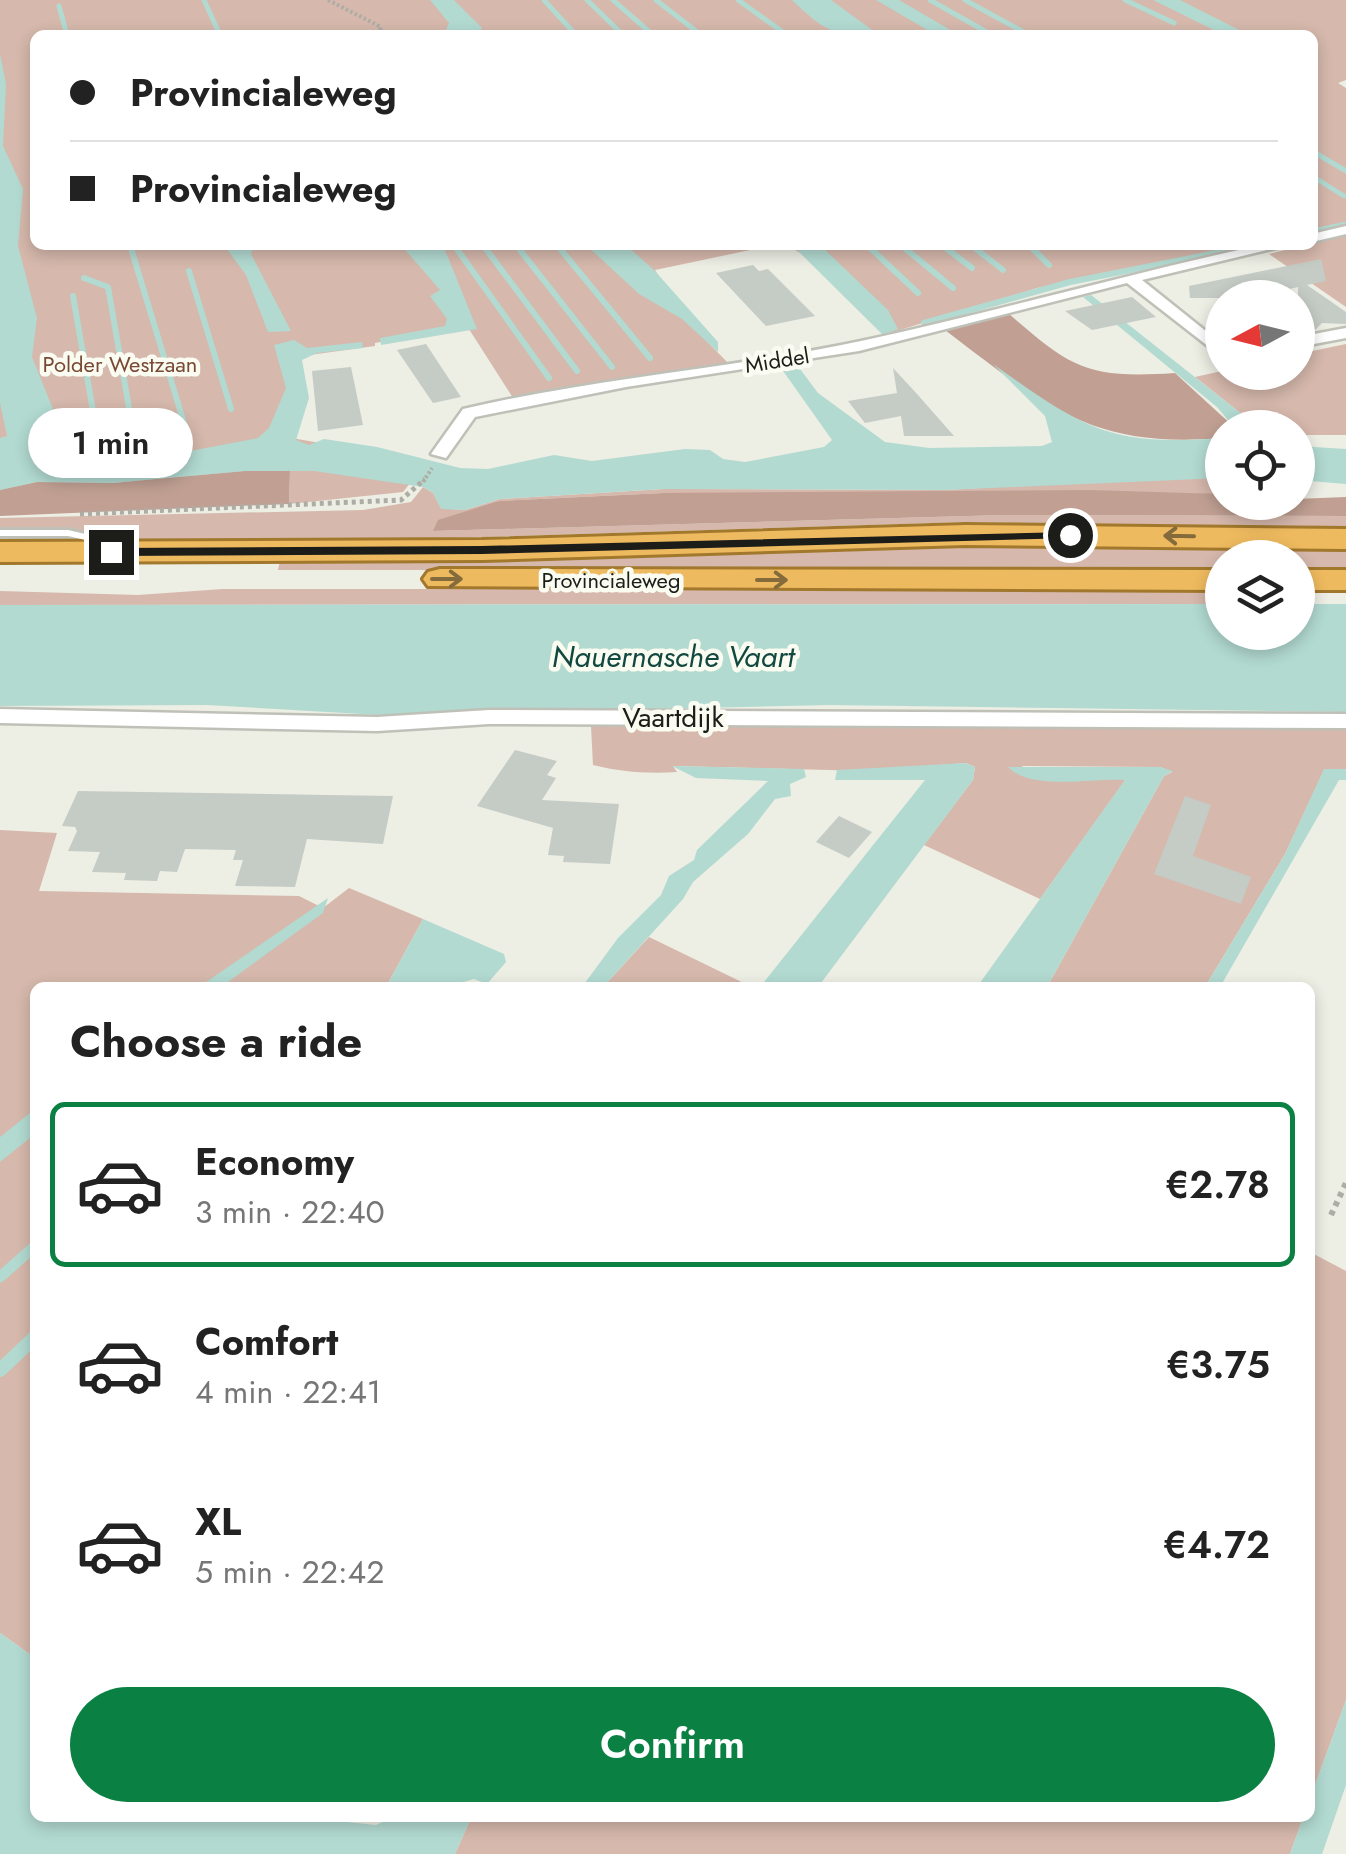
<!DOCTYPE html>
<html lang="en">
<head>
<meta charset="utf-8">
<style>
  :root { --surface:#fff; --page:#f6f6f6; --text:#222; --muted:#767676; --line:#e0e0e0; --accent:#0b8043 }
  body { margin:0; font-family:Jost,sans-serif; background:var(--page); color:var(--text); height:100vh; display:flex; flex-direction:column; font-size:38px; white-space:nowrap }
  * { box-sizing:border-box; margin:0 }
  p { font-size:32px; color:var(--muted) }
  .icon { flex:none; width:55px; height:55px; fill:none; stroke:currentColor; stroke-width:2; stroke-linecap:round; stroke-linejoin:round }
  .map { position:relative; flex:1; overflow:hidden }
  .panel { position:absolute; left:30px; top:982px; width:1285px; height:840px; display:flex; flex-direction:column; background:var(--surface); border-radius:15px; box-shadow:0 5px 15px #0003 }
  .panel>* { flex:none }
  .banner { position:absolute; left:30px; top:30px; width:1288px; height:220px; border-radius:15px; box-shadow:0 5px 15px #0003; display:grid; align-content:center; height:220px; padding:0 40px; background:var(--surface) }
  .needle { width:65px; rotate:263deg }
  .fabs { position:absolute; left:1205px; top:280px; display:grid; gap:20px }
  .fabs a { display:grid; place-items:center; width:110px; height:110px; border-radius:50%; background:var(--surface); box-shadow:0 5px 15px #0003; font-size:50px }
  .end { position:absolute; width:45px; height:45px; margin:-22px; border:12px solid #1c1c19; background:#fff; box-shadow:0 0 0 5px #fff }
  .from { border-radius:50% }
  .bubble { position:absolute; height:70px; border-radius:35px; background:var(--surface); box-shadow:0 5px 15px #0003; font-size:32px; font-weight:600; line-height:70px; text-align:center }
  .banner b { display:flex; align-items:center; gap:35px; height:95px; font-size:38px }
  .banner b+b { border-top:2px solid var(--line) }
  .banner i { width:25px; height:25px; background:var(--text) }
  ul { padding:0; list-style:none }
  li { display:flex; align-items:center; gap:30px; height:165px; margin:0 20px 15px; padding:0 20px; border:5px solid transparent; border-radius:15px }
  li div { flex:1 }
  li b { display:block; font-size:38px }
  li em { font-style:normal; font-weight:600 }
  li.on { border-color:var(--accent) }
  li>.icon { width:90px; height:90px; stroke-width:1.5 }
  h2 { padding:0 40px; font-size:45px; line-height:120px }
  .cta { display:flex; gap:20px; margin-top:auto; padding:20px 40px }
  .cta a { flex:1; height:115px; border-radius:60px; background:var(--accent); color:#fff; font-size:40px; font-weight:600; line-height:115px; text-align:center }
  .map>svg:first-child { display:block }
  .green { fill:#d6b8ac }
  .forest { fill:#c1a093 }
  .water { fill:#b2dad1 }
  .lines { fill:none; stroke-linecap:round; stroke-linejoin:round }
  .stream-far3 { stroke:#b2dad1; stroke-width:5 }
  .stream-far2 { stroke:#b2dad1; stroke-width:6 }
  .stream-far1 { stroke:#b2dad1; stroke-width:11 }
  .stream { stroke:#b2dad1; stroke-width:14 }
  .building { fill:#c5ccc5 }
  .service-casing { stroke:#bfc0b7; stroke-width:6 }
  .minor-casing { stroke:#bfc0b7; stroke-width:5 }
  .trunk-casing { stroke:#a1782c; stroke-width:6 }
  .path-far2 { stroke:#adada5; stroke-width:4; stroke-dasharray:2.5 2.5; stroke-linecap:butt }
  .path-far1 { stroke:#adada5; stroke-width:5; stroke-dasharray:4 4; stroke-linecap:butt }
  .path { stroke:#adada5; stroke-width:6; stroke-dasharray:5 5; stroke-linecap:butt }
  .service { fill:#fff; fill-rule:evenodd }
  .minor { fill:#fff; fill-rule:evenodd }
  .trunk { fill:#eeba5f; fill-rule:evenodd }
  .oneway { stroke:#856b3c }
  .route { fill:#1c1c19 }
  .labels { text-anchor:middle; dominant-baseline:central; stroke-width:9; stroke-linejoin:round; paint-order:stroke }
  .far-street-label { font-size:22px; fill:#1c1c19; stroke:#fafbf1 }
  .far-park-label { font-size:22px; fill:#794935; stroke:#fafbf1 }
  .street-label { font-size:28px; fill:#1c1c19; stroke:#fafbf1 }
  .water-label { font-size:30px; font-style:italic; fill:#114941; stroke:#fafbf1 }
</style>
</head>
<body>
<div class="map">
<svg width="1346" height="1854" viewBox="0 0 1346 1854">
  <rect width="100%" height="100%" fill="#edeee4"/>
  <g class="green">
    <polygon points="0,0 1346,0 1346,80 1338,83 1346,88 1346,227 1313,235 1312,35 35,35 35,245 774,245 655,270 681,315 729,364 515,401 467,326 375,343 375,346 295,357 286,437 427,462 403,492 289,504 290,471 295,471 0,490"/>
    <polygon points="1346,235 1346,307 1269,254"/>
    <polygon points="786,245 1257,245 1037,288 890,333 814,253 804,255"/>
    <polygon points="1346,344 1346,435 1298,435 1298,428 1258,427 1195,377 1222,371 1298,372 1298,354"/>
    <polygon points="1189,476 1222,478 1222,494 663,493 499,501 433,531 1005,515 1346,516 1346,529 967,522 291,543 145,541 67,529 0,529 0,518 363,510 411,502 423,487 433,493 441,508 465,510 500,499 664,489 946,490"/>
    <polygon points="997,544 1346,548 1346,570 1298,570 1298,558 1222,558 1222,570 278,570 280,561 663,557"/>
    <polygon points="223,589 1222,589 1222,604 0,605 0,591 138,595"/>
    <path d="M691 724 1346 727V769L1324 770 1285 854 1205 987H1047L1164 776 1172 772 1160 767 1022 766 1035 778 1126 779 1040 899 924 845 973 780 975 767 966 763 868 771 673 766 677 772C648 774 621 772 593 765L591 726Z"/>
    <polygon points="0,830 57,833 39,891 299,896 323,908 349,888 423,919 386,987 35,988 35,1658 0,1633"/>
    <polygon points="649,937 752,987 603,987"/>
    <polygon points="1310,1252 1346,1271 1346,1700 1310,1799"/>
    <polygon points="471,1818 1303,1818 1290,1854 455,1854"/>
  </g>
  <g class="forest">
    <path d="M1008 313C1071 368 1087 379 1175 373L1234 427 1222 428V438C1091 449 1045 406 945 330Z"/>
    <polygon points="245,471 290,471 289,504 0,516 0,490 37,482 112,483"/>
    <polygon points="1090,490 1222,494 1222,502 1346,497 1346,516 1005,515 433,531 438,520 499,501 663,493"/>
  </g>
  <g class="water">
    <polygon points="430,0 454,0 482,28 476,35 444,35 449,23"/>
    <path d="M792 0H831L879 35C832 35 825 32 792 0Z"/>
    <polygon points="876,0 899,0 959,35 936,35"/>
    <polygon points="1153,0 1180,0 1249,35 1224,35"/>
    <path d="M0 54 6 84 3 146 23 189 18 246 37 318 32 357 55 414 49 445 76 456 148 459 258 438 269 428 286 388 274 345 294 340 307 348 362 342 363 348 317 353 302 360 309 398 296 440 309 445 324 439 377 447 460 468 488 469 554 455 592 461 685 449 710 450 723 459 745 462 824 447 832 440 781 368 797 365 818 393 885 442 929 448 1042 446 1052 442 1045 416 993 364C1083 428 1109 447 1222 438V478L946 490 664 489 500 499 465 510 441 509 433 493 423 487 314 471H245L112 483 37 482 0 490V438L7 436 0 403Z"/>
    <polygon points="224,245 254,245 251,254 291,331 268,332 246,275"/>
    <polygon points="401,245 443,245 477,329 381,345 380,338 445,326 447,319 430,296 440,290"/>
    <polygon points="586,245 626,245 654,270 718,342 718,352 682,319 639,294"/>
    <polygon points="792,245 820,245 888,310 898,329 883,335"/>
    <polygon points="1091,295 1258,427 1234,427 1217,407 1083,297"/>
    <polygon points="1298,446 1346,449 1346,484 1298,480"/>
    <polygon points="1222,604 1222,632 1298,632 1298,604 1346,604 1346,712 829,705 379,715 207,705 0,706 0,605"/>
    <polygon points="966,763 975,767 973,780 818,987 760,987 925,780 835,780 837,770"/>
    <polygon points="672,766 804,769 806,777 790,784 791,796 775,799 748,834 693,882 683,899 603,987 582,987 618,938 661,895 669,876 694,860 697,850 768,781 696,778"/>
    <path d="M1008 767H1160L1173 771 1164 776 1047 987H977L1125 780C1093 778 1031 791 1008 767Z"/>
    <polygon points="1324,769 1346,769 1346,780 1339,780 1220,987 1205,987 1285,854"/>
    <polygon points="328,898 323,913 221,987 199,987"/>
    <polygon points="423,919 504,954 506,962 487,984 474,979 445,987 386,987"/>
    <polygon points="35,1109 35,1134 0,1162 0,1137"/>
    <polygon points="0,1633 35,1658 35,1818 308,1818 376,1825 391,1818 471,1818 455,1854 0,1854"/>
    <polygon points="1346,1700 1346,1785 1322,1854 1290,1854 1303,1818 1310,1818 1310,1799"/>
  </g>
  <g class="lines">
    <g class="stream-far3">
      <polyline points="204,0 220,35"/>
      <polyline points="544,0 576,35"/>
      <polyline points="587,0 623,35"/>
      <polyline points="613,0 653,35"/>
      <polyline points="656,0 701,35"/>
      <polyline points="738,0 787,35"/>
      <polyline points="930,0 992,35"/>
      <polyline points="965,0 1029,35"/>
      <polyline points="1125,0 1174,23"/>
      <polyline points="59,6 67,35"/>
      <polyline points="1312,151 1346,171"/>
      <polyline points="1312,176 1344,196"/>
    </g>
    <g class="stream-far2">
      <polyline points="1312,232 1344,225"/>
      <polyline points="130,245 184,423"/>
      <polyline points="454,245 549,378"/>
      <polyline points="483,245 577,371"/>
      <polyline points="516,245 612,367"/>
      <polyline points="557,245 650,358"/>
      <polyline points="867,245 918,293"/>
      <polyline points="901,245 953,288"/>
      <polyline points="942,245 972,268"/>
      <polyline points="971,245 1003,270"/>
      <polyline points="1029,245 1049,265"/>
      <polyline points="189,271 231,409"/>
      <polyline points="84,278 108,287 133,431"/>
      <polyline points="73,296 97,434"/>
      <polyline points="924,323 1070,282 1257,245"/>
    </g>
    <polyline class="stream-far1" points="0,1277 35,1246"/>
    <polyline class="stream" points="0,1370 35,1337"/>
  </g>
  <g class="building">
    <polygon points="1321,259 1326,281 1307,285 1346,312 1346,324 1322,323 1315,330 1298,333 1298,287 1250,298 1190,298 1189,286"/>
    <polygon points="753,265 759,271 768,269 815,316 766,326 716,273"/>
    <polygon points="1132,297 1156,317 1092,330 1065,311"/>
    <polygon points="426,344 461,397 433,403 397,350"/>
    <polygon points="351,367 363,425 318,431 312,371"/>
    <polygon points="893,368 917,394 954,436 904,436 901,416 865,423 848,401 897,393"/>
    <polygon points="515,750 557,761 547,775 556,778 542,800 619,804 610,864 563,862 564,856 548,855 553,828 477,806"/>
    <polygon points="78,791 328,795 393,796 383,844 307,839 295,887 235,886 243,860 233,860 236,850 185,849 177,872 160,871 157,881 124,880 126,873 92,872 100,852 68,851 77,831 75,827 62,826"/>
    <polygon points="1185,796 1211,805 1193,856 1251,877 1241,904 1154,874"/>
    <polygon points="839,816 872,832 849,858 816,842"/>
  </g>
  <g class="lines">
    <g class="service-casing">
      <polygon id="service" points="0,530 68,530 124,543 126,545 121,548 68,536 0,536"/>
    </g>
    <g class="minor-casing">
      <g id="minor">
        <polygon points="1346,226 1346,234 1312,242 1312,234"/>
        <path d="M1261 245H1288L1142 280 1222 344V357L1127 283 859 351 626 387 475 417 446 458 431 454 463 409C594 378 729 369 861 341 995 312 1127 274 1261 245Z"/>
        <polygon points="1346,328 1346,338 1298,347 1298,337"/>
        <polygon points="0,709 377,717 489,710 1346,714 1346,728 489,724 377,731 0,723"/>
      </g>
    </g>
    <g class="trunk-casing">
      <g id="trunk">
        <polygon points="965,525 1346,529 1346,549 965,545 482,560 0,562 0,542 482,540"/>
        <polygon points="440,569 1222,570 1222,590 428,586 423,579 428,572"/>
        <rect x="1298" y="570" width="48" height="20"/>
      </g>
    </g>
    <g class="path-far2">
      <polyline points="328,0 381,27 379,35"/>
      <polyline points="423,482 432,468"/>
    </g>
    <polyline class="path-far1" points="80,514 401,500 425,479"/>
    <polyline class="path" points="1331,1215 1346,1183"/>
    <use href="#service" class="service"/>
    <use href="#minor" class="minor"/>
    <use href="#trunk" class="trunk"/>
  </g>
  <defs><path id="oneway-shaft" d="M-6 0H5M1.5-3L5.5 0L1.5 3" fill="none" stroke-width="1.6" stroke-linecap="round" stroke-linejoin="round" transform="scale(2.5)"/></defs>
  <g class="oneway">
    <use href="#oneway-shaft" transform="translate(1179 536) rotate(-179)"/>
    <use href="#oneway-shaft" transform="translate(447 579)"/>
    <use href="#oneway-shaft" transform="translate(772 580)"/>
  </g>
  <polygon class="route" points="1070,532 1074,538 482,554 111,556 105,552 111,548 482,546"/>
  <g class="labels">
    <g class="far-street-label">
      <text transform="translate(777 360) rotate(-9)">Middel</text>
      <text x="611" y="580">Provincialeweg</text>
    </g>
    <g class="far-park-label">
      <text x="120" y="364">Polder Westzaan</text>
    </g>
    <g class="street-label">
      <text x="673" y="717">Vaartdijk</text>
    </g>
    <g class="water-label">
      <text x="673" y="656">Nauernasche Vaart</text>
    </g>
  </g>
</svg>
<div class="fabs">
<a><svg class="needle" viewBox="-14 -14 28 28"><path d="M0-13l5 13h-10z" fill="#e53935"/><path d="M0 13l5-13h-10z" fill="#767676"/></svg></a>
<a><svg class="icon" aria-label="locate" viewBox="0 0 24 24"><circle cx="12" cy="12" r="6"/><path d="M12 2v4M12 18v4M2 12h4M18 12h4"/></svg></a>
<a><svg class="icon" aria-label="layers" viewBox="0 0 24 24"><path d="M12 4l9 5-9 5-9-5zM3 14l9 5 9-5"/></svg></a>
</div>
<i class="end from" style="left:1070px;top:535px"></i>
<i class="end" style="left:111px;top:552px"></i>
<div class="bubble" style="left:28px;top:408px;width:165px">1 min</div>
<div class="banner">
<b><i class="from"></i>Provincialeweg</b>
<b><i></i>Provincialeweg</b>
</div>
<section class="panel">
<h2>Choose a ride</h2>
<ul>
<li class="on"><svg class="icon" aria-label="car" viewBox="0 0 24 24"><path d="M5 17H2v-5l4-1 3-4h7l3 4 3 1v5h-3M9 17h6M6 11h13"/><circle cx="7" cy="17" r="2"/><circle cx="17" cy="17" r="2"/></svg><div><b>Economy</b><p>3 min · 22:40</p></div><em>€2.78</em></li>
<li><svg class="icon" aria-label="car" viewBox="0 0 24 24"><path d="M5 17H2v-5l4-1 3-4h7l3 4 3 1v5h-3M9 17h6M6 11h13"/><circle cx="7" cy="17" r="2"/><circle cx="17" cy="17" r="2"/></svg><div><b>Comfort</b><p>4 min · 22:41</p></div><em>€3.75</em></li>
<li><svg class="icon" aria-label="car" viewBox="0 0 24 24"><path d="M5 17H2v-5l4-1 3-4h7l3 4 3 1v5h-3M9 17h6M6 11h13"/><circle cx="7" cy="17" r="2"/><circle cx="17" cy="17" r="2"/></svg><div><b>XL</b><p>5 min · 22:42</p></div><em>€4.72</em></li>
</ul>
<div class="cta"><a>Confirm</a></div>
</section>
</div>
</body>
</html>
